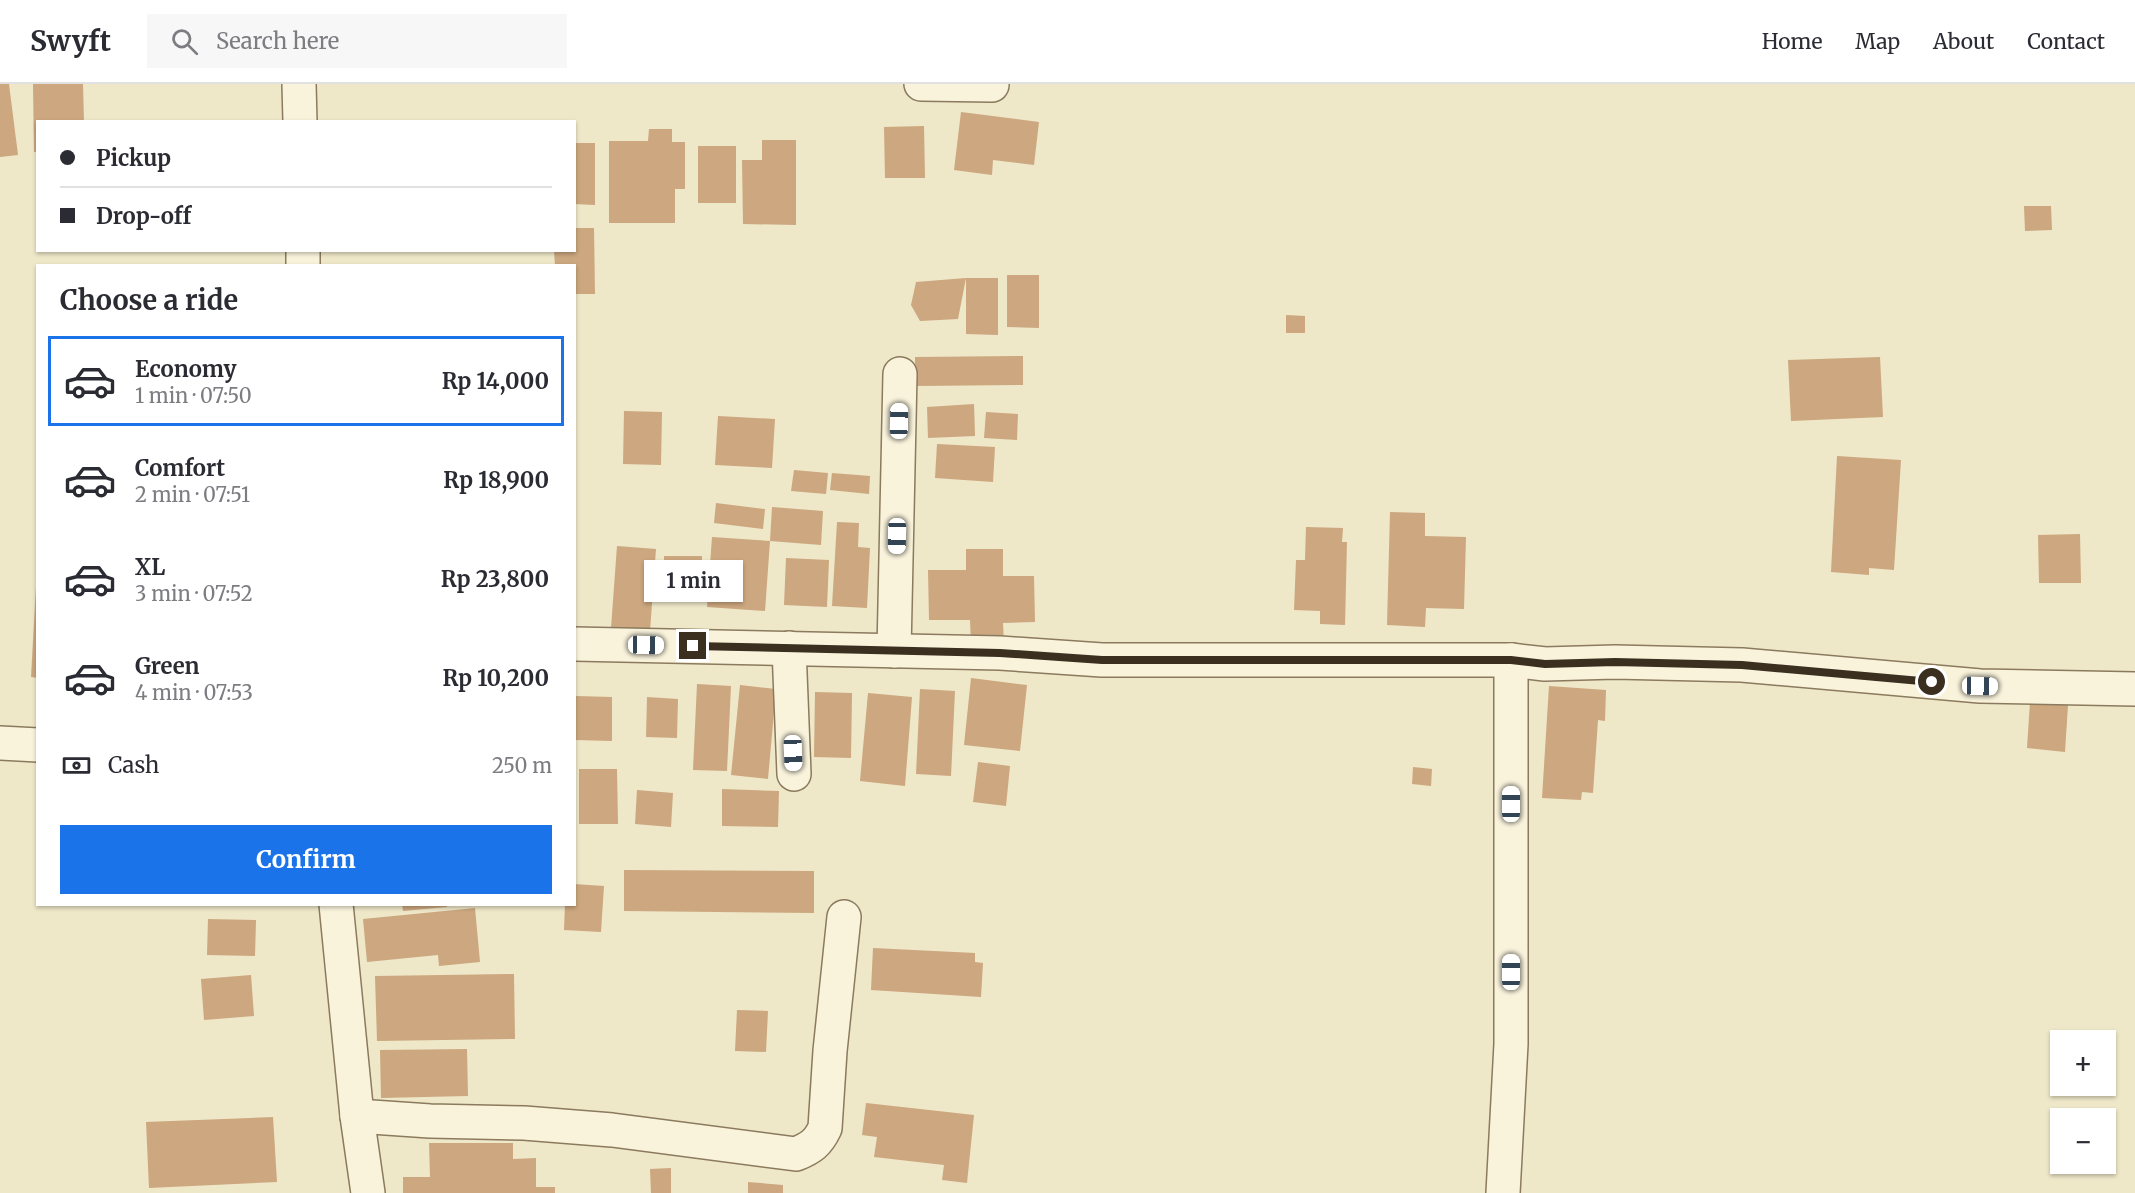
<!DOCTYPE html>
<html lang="en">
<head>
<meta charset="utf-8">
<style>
  :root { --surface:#fff; --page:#f7f7f7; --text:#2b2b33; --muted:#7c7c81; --line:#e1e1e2; --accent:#1a73e8 }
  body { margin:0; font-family:Merriweather,serif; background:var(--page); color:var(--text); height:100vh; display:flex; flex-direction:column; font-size:22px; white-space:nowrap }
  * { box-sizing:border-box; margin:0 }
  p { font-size:20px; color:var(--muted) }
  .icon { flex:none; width:33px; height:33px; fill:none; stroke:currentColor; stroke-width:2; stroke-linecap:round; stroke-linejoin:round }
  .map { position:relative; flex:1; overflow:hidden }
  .drawer { position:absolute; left:36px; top:180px; width:540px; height:642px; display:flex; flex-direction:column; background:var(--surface); border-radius:0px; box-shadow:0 2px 4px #0004 }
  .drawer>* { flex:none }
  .guide { position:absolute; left:36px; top:36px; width:540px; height:132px; border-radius:0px; box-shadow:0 2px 4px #0004; display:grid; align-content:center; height:132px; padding:0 24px; background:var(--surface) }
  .fabs { position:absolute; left:2050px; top:946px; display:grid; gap:12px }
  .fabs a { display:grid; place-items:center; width:66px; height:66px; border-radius:0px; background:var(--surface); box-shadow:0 2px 4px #0004; font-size:30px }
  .end { position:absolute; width:27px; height:27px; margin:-14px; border:8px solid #3b3020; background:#fff; box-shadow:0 0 0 3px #fff }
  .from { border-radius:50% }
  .bubble { position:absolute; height:42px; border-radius:0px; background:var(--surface); box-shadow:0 2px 4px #0004; font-size:20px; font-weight:700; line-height:42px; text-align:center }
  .car { position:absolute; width:18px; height:36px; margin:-18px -9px; border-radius:8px; box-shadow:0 0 4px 2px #0007; background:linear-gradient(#fff 24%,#345 0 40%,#fff 0 76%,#345 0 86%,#fff 0) }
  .guide b { display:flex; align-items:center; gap:21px; height:57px; font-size:22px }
  .guide b+b { border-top:2px solid var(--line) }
  .guide i { width:15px; height:15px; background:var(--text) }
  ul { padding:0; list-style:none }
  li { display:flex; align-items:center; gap:18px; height:90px; margin:0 12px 9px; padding:0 12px; border:3px solid transparent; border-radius:0px }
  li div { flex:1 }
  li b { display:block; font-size:22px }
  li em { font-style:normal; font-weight:700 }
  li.on { border-color:var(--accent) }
  li>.icon { width:54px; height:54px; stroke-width:1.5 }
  h2 { padding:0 24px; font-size:27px; line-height:72px }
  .pay { display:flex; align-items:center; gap:15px; height:66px; padding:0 24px; font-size:22px }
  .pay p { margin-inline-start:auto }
  .primary-button { display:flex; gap:12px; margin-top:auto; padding:12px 24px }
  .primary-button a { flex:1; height:69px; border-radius:0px; background:var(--accent); color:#fff; font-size:24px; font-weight:700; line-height:69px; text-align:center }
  header { display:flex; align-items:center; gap:36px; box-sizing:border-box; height:84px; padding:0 30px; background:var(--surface); border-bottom:2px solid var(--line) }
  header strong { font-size:28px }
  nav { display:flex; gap:33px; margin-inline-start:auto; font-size:21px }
  .search { width:420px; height:54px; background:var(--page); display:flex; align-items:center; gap:15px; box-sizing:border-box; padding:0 21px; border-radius:0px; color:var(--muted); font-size:22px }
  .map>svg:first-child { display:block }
  .building { fill:#cca77f }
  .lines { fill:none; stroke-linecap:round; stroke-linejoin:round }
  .minor-casing { stroke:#8b7a5d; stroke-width:36 }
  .minor { stroke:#f9f3dc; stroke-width:33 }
  .route { stroke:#3b3020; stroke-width:8 }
</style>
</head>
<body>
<header>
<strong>Swyft</strong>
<div class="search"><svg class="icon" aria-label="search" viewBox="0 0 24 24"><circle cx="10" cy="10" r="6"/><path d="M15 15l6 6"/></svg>Search here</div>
<nav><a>Home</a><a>Map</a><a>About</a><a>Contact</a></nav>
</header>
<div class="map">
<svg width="2135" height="1109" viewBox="0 0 2135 1109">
  <rect width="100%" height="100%" fill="#eee7c8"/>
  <g class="building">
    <polygon points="0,0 9,0 18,71 0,73"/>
    <polygon points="33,0 83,0 84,38 38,38 38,68 34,68"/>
    <polygon points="961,28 1039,38 1034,81 993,76 992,91 954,86"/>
    <polygon points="924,42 925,94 885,94 884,43"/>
    <polygon points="649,45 672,45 672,58 685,58 685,105 675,105 675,139 609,139 609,57 648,57"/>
    <polygon points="762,56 796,56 796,141 743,140 742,76 762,76"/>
    <polygon points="574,59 595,59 595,121 574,120"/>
    <rect x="698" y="62" width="38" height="57"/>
    <polygon points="2024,122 2051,122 2052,146 2025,147"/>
    <polygon points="574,144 594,144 595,210 574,210 574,182 555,182 554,166 574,166"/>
    <polygon points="1007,191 1039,191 1039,244 1007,243"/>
    <polygon points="966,194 958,235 920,237 911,221 916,198"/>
    <polygon points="966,194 998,194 998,251 966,250"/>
    <polygon points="1286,231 1305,232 1305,249 1286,249"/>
    <polygon points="1023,272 1023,301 915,302 915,273"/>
    <polygon points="1880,273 1883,333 1791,337 1788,276"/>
    <polygon points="974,320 975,352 928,354 927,323"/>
    <polygon points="624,327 662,328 661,381 623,380"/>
    <polygon points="986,328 1018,330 1017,356 984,354"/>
    <polygon points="718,332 775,335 772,384 715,381"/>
    <polygon points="937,360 995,363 993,398 935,394"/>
    <polygon points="1837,372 1901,376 1894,486 1869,484 1869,491 1831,488"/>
    <polygon points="794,386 828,389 826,410 791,407"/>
    <polygon points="832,389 870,392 869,410 830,406"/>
    <polygon points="716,419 765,425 763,445 714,439"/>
    <polygon points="772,423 823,427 821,461 770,457"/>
    <polygon points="1390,428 1425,429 1425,452 1466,453 1464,525 1426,524 1425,543 1387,541"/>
    <polygon points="837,438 859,439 858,463 870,464 867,524 832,522"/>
    <polygon points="1306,443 1343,444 1342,458 1347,458 1345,541 1320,540 1320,527 1294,526 1296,476 1305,476"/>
    <polygon points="2080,450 2081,499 2039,499 2038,451"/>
    <polygon points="712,453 770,457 765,527 707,523"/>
    <polygon points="617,462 656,465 650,547 611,544"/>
    <polygon points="966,465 1003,465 1003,492 1034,492 1035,538 1003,539 1004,560 971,560 970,536 929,536 928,486 966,486"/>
    <polygon points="664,472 702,472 702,515 665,515"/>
    <polygon points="786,474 829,476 827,523 784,521"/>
    <polygon points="36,503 38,503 38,594 31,593"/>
    <polygon points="971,594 1027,601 1020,667 964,661"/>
    <polygon points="697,600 731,602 727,687 693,686"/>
    <polygon points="740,601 776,605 768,695 731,691"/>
    <polygon points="1549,602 1606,606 1605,637 1598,636 1593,709 1582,708 1581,716 1542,714"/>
    <polygon points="920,605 955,607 951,692 916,690"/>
    <polygon points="815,608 852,609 851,674 814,673"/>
    <polygon points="868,609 912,613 905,702 860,697"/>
    <polygon points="576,612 612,613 612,657 575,656"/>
    <polygon points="647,613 678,615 677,654 646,653"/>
    <polygon points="2030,618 2068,621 2065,668 2027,664"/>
    <polygon points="978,678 1010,682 1006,722 973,718"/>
    <polygon points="1413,683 1432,685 1431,702 1412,700"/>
    <polygon points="579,685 617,685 618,740 579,740"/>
    <polygon points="722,705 779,707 778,743 722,742"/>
    <polygon points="637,706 673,709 671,743 635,740"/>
    <polygon points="624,786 814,787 814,829 624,827"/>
    <polygon points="574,800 604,802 601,848 564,846 565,820 574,820"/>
    <polygon points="402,820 447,820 447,823 403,827"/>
    <polygon points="475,824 480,878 439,882 438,871 367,878 363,835"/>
    <polygon points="208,835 256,836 255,872 207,871"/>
    <polygon points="873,864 975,869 975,878 983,879 981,913 871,906"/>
    <polygon points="514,890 515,955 377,957 375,892"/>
    <polygon points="251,891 254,932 204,936 201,895"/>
    <polygon points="737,926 768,927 766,968 735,967"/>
    <polygon points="467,965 468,1012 381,1014 380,966"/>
    <polygon points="866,1019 974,1031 967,1099 942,1096 944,1081 874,1073 877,1053 862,1051"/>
    <polygon points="273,1033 277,1098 149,1104 146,1038"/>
    <polygon points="429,1059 513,1059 513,1075 536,1074 536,1103 555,1103 555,1109 403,1109 403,1093 430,1093"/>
    <polygon points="671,1084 671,1109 651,1109 650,1085"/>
    <polygon points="748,1098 783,1101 783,1109 748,1109"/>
  </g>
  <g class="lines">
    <g class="minor-casing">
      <g id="minor">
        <polyline points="299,0 300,38"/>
        <polyline points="921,0 992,1"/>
        <polyline points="303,166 303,182"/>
        <polyline points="574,560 1000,569 1102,576 1511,576 1545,580 1615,578 1742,581 1980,602 2135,605"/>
        <polyline points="789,564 794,690"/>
        <polyline points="894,567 900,290"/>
        <polyline points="0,659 38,661"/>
        <polyline points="336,820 357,1032 368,1109"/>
        <path d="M357 1032 430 1037 524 1039 612 1046 796 1070C811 1064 818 1059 825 1044L830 967 844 833"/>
        <polyline points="1503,1109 1511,960 1511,576"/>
      </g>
    </g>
    <use href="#minor" class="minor"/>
  </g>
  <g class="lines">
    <polyline class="route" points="693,562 1000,569 1102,576 1511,576 1545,580 1615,578 1742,581 1932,598"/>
  </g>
</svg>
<div class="fabs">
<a>+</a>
<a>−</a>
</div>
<i class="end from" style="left:1932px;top:598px"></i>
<i class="end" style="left:693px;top:562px"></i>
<div class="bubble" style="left:644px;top:476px;width:99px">1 min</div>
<i class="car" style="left:899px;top:337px;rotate:1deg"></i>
<i class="car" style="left:897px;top:452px;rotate:181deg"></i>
<i class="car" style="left:646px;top:561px;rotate:91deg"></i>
<i class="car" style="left:1980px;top:602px;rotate:91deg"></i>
<i class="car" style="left:793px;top:669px;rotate:178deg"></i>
<i class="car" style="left:1511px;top:720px;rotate:0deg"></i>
<i class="car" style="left:1511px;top:888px;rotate:0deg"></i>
<div class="guide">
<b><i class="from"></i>Pickup</b>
<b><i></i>Drop-off</b>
</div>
<section class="drawer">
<h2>Choose a ride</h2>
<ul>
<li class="on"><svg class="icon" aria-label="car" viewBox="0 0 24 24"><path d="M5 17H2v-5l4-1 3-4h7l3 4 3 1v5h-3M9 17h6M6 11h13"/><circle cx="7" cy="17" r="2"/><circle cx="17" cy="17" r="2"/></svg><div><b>Economy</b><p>1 min · 07:50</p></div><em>Rp 14,000</em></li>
<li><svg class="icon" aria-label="car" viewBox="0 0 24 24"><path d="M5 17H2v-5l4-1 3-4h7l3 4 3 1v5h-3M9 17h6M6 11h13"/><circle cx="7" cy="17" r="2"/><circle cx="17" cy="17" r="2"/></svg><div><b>Comfort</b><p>2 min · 07:51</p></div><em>Rp 18,900</em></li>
<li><svg class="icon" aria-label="car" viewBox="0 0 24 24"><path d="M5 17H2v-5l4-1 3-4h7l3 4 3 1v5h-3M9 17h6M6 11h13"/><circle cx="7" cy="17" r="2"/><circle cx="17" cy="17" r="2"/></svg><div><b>XL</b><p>3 min · 07:52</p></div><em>Rp 23,800</em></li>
<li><svg class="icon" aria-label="car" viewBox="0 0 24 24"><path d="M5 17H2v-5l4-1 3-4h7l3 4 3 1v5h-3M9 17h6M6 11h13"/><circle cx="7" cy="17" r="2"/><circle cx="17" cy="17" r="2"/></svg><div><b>Green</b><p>4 min · 07:53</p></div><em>Rp 10,200</em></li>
</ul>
<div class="pay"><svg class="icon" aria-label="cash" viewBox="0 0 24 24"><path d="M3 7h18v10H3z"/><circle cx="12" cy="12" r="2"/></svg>Cash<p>250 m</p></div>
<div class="primary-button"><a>Confirm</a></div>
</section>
</div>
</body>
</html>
